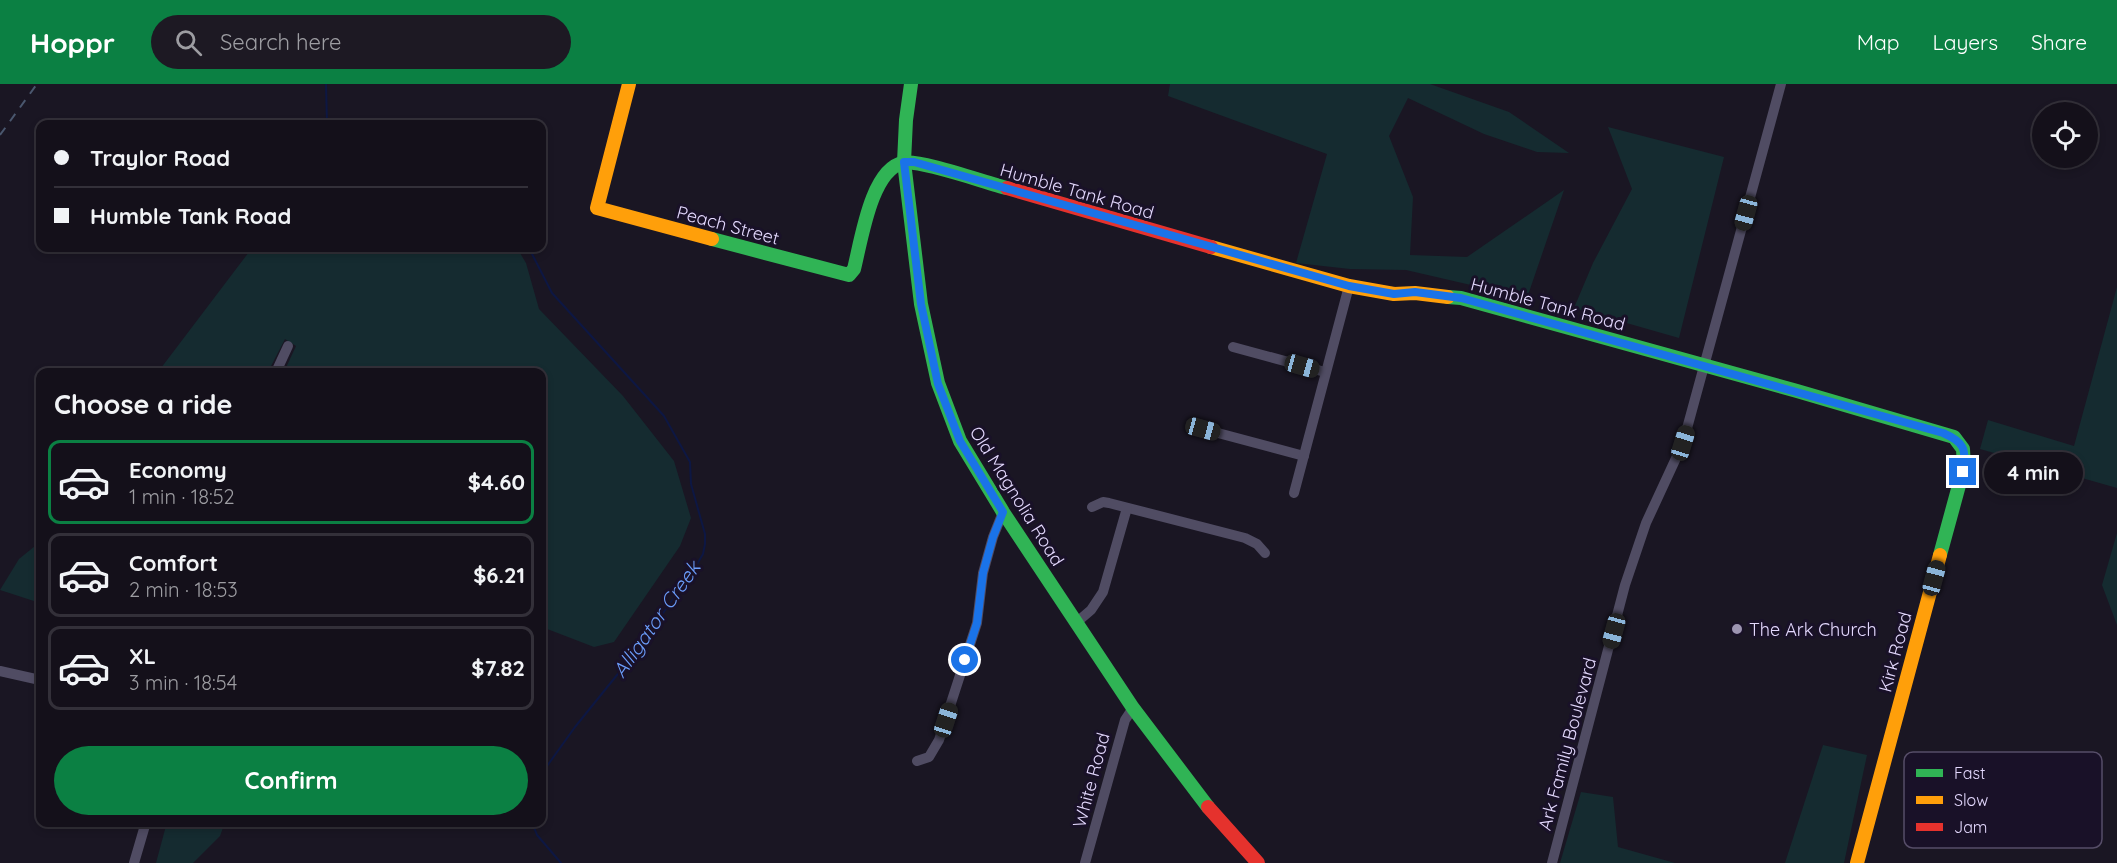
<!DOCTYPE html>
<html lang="en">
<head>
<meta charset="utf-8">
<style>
  :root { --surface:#14101a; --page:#1d1923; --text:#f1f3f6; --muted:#9d9da2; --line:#333039; --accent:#0b8043 }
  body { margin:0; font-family:Quicksand,sans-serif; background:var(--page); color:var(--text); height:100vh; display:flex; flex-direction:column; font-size:22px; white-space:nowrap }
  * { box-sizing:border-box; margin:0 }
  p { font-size:20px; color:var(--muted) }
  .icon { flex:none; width:33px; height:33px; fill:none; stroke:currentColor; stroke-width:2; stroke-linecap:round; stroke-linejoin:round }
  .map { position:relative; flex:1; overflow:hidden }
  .details { position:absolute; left:36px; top:284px; width:510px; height:459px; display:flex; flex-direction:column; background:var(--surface); border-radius:12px; box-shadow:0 3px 9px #0003,0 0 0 2px var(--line) }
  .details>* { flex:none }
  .top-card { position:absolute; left:36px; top:36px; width:510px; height:132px; border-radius:12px; box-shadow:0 3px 9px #0003,0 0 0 2px var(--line); display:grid; align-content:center; height:132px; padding:0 18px; background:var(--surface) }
  .fabs { position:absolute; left:2032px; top:18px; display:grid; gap:12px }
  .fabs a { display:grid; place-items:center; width:66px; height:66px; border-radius:50%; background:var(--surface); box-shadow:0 3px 9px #0003,0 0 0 2px var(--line); font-size:30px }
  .end { position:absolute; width:27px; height:27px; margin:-14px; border:8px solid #1a73e8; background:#fff; box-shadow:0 0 0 3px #fff }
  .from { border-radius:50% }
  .bubble { position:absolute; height:42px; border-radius:21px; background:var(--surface); box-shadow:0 3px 9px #0003,0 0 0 2px var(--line); font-size:20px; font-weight:700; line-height:42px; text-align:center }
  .car { position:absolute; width:18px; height:36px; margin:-18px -9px; border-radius:8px; box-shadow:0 0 4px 2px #0007; background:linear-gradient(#222 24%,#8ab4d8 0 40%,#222 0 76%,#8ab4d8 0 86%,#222 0) }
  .top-card b { display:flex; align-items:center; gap:21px; height:57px; font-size:22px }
  .top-card b+b { border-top:2px solid var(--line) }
  .top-card i { width:15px; height:15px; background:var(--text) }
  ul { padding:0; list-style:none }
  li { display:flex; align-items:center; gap:18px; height:84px; margin:0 12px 9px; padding:0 6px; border:3px solid var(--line); border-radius:12px }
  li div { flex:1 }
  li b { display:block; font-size:22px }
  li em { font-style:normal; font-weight:700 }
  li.selected { border-color:var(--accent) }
  li>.icon { width:54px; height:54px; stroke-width:1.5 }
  h2 { padding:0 18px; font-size:27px; line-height:72px }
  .primary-button { display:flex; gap:12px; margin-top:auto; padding:12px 18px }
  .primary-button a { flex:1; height:69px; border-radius:36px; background:var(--accent); color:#fff; font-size:24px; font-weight:700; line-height:69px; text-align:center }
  header { display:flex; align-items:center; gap:36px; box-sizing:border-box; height:84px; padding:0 30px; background:var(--accent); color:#fff }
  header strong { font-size:28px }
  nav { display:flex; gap:33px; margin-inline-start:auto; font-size:21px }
  .search { width:420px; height:54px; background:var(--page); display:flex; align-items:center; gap:15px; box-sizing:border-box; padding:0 21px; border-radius:33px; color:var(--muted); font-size:22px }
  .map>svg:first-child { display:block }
  .green { fill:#152b30 }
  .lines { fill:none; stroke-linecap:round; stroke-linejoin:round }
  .stream { stroke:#0d1743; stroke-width:2 }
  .street { stroke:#504c63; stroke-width:10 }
  .fast { stroke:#30b455; stroke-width:14 }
  .slow { stroke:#ff9f0a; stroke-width:14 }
  .jam { stroke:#e5322d; stroke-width:14 }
  .rail { stroke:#4a576e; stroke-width:2; stroke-dasharray:9 8; stroke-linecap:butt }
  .route { stroke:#1a73e8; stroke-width:8 }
  .poi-dot { fill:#9d95b1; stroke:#191128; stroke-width:2 }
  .labels { text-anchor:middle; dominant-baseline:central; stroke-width:6; stroke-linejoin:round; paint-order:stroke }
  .street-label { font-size:18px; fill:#e4d9fe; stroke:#191128 }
  .poi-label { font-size:18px; fill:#e4d9fe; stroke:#191128; text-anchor:start }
  .water-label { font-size:20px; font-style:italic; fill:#6b9dfb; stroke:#191128 }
  .key { fill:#191128; stroke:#564d68; stroke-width:1.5 }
  .key-label { font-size:16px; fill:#e4d9fe }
</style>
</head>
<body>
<header>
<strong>Hoppr</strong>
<div class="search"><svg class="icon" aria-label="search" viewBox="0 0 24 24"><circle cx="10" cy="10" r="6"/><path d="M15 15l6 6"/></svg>Search here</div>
<nav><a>Map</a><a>Layers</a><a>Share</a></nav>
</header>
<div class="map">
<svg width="2117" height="779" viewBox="0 0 2117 779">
  <rect width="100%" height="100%" fill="#1a1623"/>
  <g class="green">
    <polygon points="1170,0 1430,0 1509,28 1569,69 1537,68 1484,50 1408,14 1389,52 1413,113 1410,171 1467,173 1564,106 1527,214 1406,186 1350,185 1296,179 1327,70 1168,12"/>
    <polygon points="1608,43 1724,73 1679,254 1574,224 1593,179 1632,105"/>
    <polygon points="252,164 517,164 526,179 539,225 623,312 674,377 691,434 680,462 614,558 594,563 542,543 542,288 284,288 296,262 285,255 268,288 158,288"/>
    <polygon points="2117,203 2117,404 1980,365 1988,336 2074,362"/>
    <polygon points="2117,449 2117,541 2102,501"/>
    <polygon points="40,458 40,519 0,506 19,475"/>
    <polygon points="1823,661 1867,671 1844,779 1785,779"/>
    <polygon points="1581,708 1613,713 1618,763 1675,779 1560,779"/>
    <polygon points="167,738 225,738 220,752 193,779 156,779"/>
  </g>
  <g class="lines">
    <g class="stream">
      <polyline points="326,0 327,40"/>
      <polyline points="529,164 552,209 664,332 690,378 691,400 705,450 705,460 703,470 693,487 634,570 575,643 542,689"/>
      <polyline points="532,738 537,751 561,779"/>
    </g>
    <g class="street">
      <polyline points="1233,263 1325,288"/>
      <polyline points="276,288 288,262"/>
      <polyline points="1203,345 1304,372"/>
      <polyline points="1294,409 1349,202"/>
      <polyline points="1092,423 1103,418 1109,419 1245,454 1257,460 1265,469"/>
      <polyline points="1077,538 1091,526 1103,508 1127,424"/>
      <polyline points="0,587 40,596"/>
      <polyline points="917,677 929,673 939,656 977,539 983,489 993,453 1003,428"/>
      <polyline points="134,779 146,738"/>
      <polyline points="1085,779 1125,636 1133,624"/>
      <polyline points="1552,779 1625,501 1646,439 1683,359 1781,0"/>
    </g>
    <g class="fast">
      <polyline points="911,0 906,36 904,78 921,220 938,299 960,357 1003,428 1133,624 1208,723"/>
      <path d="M712 155 849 191 854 185C861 158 871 85 903 79 920 75 986 99 1007 104"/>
      <polyline points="1448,213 1461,214 1797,307 1954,353 1963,365 1964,383 1940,471"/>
    </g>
    <g class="slow">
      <polyline points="629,0 597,124 712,155"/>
      <polyline points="1211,163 1349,202 1394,210 1415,209 1448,213"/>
      <polyline points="1857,779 1940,471"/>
    </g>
    <g class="jam">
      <polyline points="1007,104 1211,163"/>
      <polyline points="1208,723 1258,779"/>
    </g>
    <polyline class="rail" points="0,51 37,0"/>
  </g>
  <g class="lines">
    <path class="route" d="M965 576 977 539 983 489 993 453 1003 428 960 357 938 300 921 220 904 78H914L1349 202 1394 210 1415 208 1461 214 1943 349C1964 358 1967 365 1963 388"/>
  </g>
  <circle class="poi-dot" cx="1737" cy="545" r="6"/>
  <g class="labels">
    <g class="street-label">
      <text transform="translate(1077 107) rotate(16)">Humble Tank Road</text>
      <text transform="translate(728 141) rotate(15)">Peach Street</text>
      <text transform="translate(1548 220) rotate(15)">Humble Tank Road</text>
      <text transform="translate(1017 412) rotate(58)">Old Magnolia Road</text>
      <text transform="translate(1895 568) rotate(-75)">Kirk Road</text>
      <text transform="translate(1567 660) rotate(-75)">Ark Family Boulevard</text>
      <text transform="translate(1091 696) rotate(-75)">White Road</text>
    </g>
    <g class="poi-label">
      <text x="1749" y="545">The Ark Church</text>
    </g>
    <g class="water-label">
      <text transform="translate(656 535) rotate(-55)">Alligator Creek</text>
    </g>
  </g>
  <rect x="1904" y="668" width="198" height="96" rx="9" class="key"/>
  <rect x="1916" y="685" width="27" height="8" fill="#30b455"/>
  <rect x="1916" y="712" width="27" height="8" fill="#ff9f0a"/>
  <rect x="1916" y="739" width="27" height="8" fill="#e5322d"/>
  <g class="key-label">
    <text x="1954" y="695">Fast</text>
    <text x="1954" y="722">Slow</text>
    <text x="1954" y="749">Jam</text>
  </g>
</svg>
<div class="fabs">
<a><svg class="icon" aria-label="locate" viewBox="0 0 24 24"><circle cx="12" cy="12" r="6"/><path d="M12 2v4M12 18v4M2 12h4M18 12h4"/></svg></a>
</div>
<i class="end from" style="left:965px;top:576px"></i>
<i class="end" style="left:1963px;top:388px"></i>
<div class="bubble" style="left:1984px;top:368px;width:99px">4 min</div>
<i class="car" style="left:1746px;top:129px;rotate:195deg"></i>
<i class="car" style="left:1302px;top:282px;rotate:106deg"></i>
<i class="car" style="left:1203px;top:345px;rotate:105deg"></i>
<i class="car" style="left:1683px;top:359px;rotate:17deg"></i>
<i class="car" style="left:1934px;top:494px;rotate:15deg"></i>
<i class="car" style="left:1614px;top:547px;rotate:195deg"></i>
<i class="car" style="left:946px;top:636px;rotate:18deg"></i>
<div class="top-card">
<b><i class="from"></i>Traylor Road</b>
<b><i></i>Humble Tank Road</b>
</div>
<section class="details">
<h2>Choose a ride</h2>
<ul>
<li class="selected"><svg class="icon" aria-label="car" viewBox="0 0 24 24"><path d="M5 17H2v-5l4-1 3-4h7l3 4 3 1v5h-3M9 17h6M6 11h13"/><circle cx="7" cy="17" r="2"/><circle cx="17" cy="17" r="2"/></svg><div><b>Economy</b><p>1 min · 18:52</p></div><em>$4.60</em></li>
<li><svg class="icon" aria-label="car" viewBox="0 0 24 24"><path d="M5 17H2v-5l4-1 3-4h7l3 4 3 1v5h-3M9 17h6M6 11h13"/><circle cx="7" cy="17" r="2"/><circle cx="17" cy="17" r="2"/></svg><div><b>Comfort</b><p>2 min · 18:53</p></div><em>$6.21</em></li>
<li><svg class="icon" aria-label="car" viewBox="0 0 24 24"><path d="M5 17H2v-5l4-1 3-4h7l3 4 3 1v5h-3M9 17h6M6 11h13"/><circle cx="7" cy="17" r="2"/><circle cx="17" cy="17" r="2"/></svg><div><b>XL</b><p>3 min · 18:54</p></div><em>$7.82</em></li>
</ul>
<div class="primary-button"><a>Confirm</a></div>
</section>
</div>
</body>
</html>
